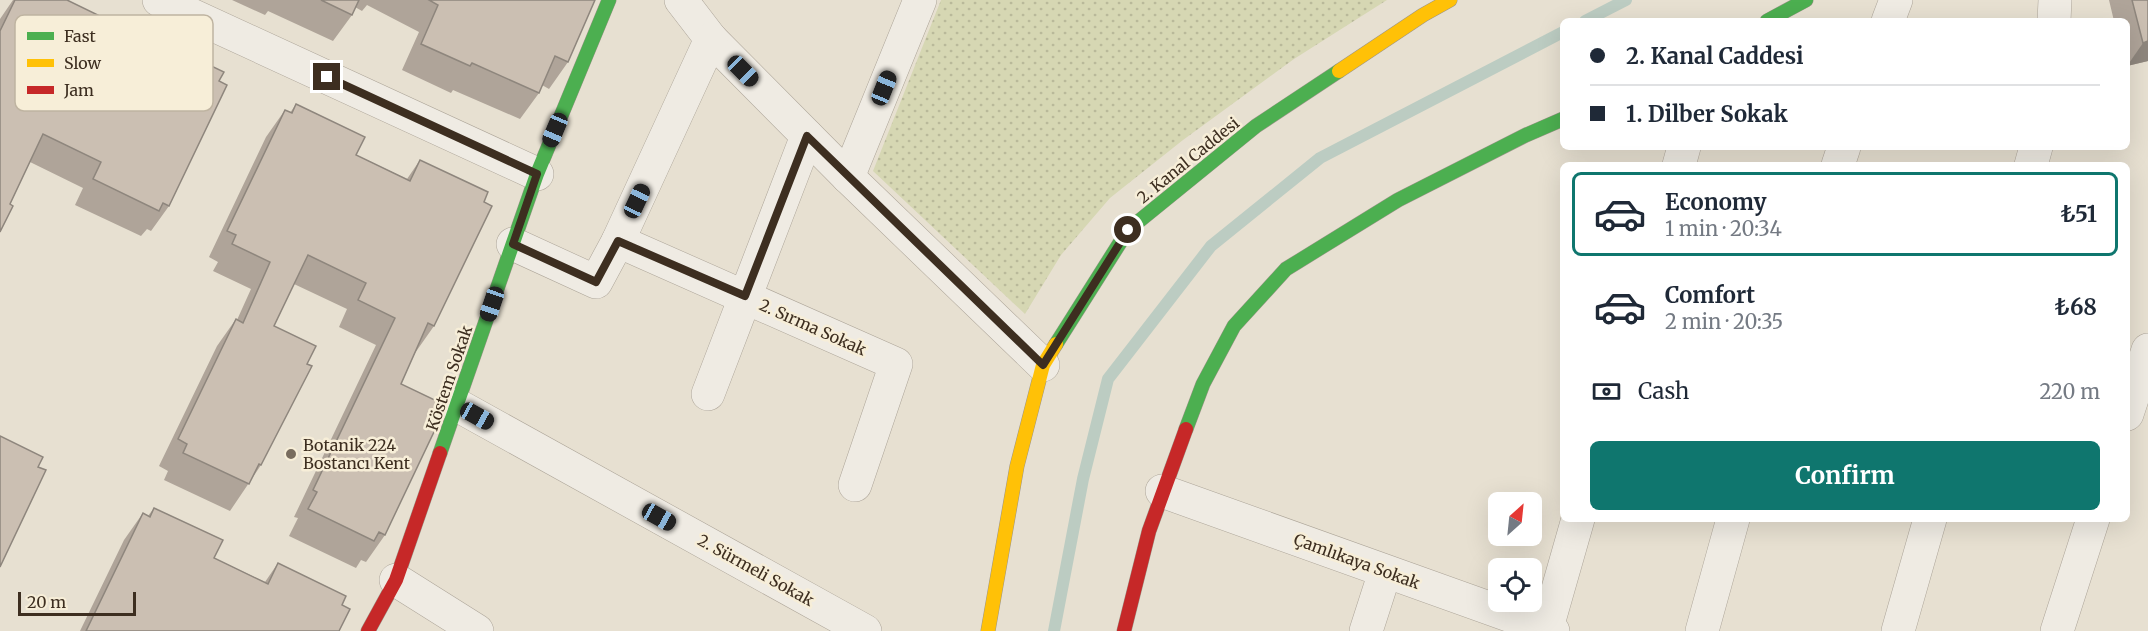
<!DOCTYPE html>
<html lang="en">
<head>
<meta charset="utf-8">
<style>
  :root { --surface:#fff; --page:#f2f2f3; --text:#1f2937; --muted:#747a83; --line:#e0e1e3; --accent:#0f766e }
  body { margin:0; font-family:Merriweather,serif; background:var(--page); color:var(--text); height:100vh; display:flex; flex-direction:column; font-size:22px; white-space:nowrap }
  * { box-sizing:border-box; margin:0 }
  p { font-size:20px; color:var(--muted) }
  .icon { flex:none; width:33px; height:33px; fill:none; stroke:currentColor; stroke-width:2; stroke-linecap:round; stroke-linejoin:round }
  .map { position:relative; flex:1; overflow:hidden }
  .details { position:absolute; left:1560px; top:162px; width:570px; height:360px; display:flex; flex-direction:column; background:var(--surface); border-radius:9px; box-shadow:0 6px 24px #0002 }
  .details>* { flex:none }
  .banner { position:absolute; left:1560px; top:18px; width:570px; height:132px; border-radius:9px; box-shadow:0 6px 24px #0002; display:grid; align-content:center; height:132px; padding:0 30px; background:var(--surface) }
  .needle { width:39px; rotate:27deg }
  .tools { position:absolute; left:1488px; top:492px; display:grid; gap:12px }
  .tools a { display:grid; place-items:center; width:54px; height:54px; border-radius:9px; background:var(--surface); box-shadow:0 6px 24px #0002; font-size:30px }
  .scale { position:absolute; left:18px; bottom:15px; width:118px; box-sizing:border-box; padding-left:6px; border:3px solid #3d2e20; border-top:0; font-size:16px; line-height:21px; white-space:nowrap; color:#3d2e20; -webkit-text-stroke:4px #f7eed8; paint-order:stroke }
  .end { position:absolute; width:27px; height:27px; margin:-14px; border:8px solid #3d2e20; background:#fff; box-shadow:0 0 0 3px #fff }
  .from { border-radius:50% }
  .car { position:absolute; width:18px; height:36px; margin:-18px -9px; border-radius:8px; box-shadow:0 0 4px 2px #0007; background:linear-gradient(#222 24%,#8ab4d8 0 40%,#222 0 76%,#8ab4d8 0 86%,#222 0) }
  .banner b { display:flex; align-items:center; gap:21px; height:57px; font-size:22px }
  .banner b+b { border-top:2px solid var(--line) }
  .banner i { width:15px; height:15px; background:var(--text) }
  ul { padding:10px 0 0; list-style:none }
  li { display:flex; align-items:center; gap:18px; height:84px; margin:0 12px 9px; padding:0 18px; border:3px solid transparent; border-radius:9px }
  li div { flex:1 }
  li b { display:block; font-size:22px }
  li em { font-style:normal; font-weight:700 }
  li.on { border-color:var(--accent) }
  li>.icon { width:54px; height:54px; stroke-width:1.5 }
  .pay { display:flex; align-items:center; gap:15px; height:66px; padding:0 30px; font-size:22px }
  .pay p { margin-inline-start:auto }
  .cta { display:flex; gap:12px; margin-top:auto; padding:12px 30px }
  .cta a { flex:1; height:69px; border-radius:9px; background:var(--accent); color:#fff; font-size:24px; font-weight:700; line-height:69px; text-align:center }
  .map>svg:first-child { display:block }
  .park { fill:url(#park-dots) }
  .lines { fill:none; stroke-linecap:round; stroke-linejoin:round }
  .stream { stroke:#bcccc2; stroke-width:12 }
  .street-casing { stroke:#ada599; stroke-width:34 }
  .fast-casing { stroke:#9c958a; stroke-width:15 }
  .slow-casing { stroke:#9c958a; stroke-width:15 }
  .jam-casing { stroke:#9c958a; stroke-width:15 }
  .street { stroke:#efebe3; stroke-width:33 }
  .fast { stroke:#4caf50; stroke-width:14 }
  .slow { stroke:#ffc107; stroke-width:14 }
  .jam { stroke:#c62828; stroke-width:14 }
  .wall { fill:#afa499 }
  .shaded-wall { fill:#8e867d }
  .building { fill:#cbbfb2; stroke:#8e867d; stroke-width:1.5 }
  .route { stroke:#3d2e20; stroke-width:8 }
  .poi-dot { fill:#786c5e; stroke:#f7eed8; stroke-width:2 }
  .labels { text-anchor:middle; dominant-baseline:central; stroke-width:5; stroke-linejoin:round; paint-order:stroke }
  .street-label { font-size:16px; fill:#3d2e20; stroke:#f7eed8 }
  .poi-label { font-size:16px; fill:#3d2e20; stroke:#f7eed8; text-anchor:start }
  .key { fill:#f7eed8; stroke:#bfb4a1; stroke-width:1.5 }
  .key-label { font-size:16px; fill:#3d2e20 }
</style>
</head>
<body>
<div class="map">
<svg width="2148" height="631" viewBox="0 0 2148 631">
  <defs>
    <pattern id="park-dots" width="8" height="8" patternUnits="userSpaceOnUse" patternTransform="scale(1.5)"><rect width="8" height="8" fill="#d6d7b3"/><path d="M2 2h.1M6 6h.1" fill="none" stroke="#b9b99a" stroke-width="1.8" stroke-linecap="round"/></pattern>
  </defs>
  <rect width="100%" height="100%" fill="#e7e0d1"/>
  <polygon class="park" points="941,0 1387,0 1294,59 1183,140 1110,198 1061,255 1025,314 873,171"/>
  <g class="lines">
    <g class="stream">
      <polyline points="1585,21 1626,0"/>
      <polyline points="1054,631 1083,479 1108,379 1211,246 1320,158 1563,32"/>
    </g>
    <g class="street-casing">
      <g id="street">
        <polyline points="159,0 537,174"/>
        <polyline points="681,0 711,39 848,177 1043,365"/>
        <polyline points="1888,21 1896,0"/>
        <polyline points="2054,21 2055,0"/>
        <polyline points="711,39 618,241 896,364 855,485"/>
        <polyline points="1679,165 1684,147"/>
        <polyline points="1838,165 1844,147"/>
        <polyline points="2031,165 2036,147"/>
        <polyline points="848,177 920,0"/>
        <polyline points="513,244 596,282 618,241"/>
        <polyline points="708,394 807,136"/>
        <polyline points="457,405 865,631"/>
        <polyline points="2127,414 2148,350"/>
        <polyline points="1162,491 1553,631"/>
        <polyline points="396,580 477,631"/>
        <polyline points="1366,631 1385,572"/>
        <polyline points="1546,631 1578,519"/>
        <polyline points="1702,631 1733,519"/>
        <polyline points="1898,631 1930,519"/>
        <polyline points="2057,631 2093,519"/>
      </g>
    </g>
    <g class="fast-casing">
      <g id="fast">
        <polyline points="1767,21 1806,0"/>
        <polyline points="1056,344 1128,230 1256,126 1339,71"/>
        <polyline points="1186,429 1203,384 1234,326 1286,269 1398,200 1526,135 1563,119"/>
        <polyline points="440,453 537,174 609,0"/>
      </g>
    </g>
    <g class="slow-casing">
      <g id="slow">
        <polyline points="1339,71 1423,15 1450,0"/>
        <polyline points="988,631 1017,466 1043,365 1056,344"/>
      </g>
    </g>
    <g class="jam-casing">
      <g id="jam">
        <polyline points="368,631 396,580 440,453"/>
        <polyline points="1124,631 1149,531 1186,429"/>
      </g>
    </g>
    <use href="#street" class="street"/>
    <use href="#fast" class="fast"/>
    <use href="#slow" class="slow"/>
    <use href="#jam" class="jam"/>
  </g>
  <g class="wall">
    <polygon points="13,0 67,0 91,34 142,59 155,39 169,206 151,231 147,229 141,236 75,205 83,188 30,162 10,204 0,232 0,19"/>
    <polygon points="232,0 595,0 568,62 549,89 542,85 539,93 520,119 453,90 451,93 402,70 419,32 367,5 362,11 355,7 352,15 333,41 268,11 265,15"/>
    <polygon points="2109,0 2148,0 2148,61 2127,66 2127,21 2114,21"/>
    <polygon points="296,104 356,155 407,179 420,160 484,202 434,326 415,353 401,384 385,535 366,562 361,560 356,568 289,536 298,518 294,517 376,345 339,327 347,309 294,284 274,326 261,465 230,511 164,480 168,471 159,466 217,346 236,319 237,320 251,289 213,271 218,262 209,257 266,137 285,110 290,113"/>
    <polygon points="154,508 214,558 265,582 278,563 342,605 339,631 80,631 124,540 143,513 148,516"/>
  </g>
  <polygon class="shaded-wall" points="2148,41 2148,61 2127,66 2143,43"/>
  <g class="building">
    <polygon points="15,0 67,0 100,16 91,34 145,60 155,39 224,72 219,81 227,85 169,206 163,203 159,211 93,179 101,162 43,134 10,204 13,206 0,232 0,31"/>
    <polygon points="321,0 359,0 352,15"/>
    <polygon points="429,0 595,0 568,62 555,56 539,93 472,63 470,66 421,44 438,5"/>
    <polygon points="2132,0 2148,0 2148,41 2143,43"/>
    <polygon points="296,104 365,137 356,155 410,181 420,160 488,192 484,202 492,206 434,326 428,323 401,384 439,402 435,411 442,415 385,535 379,532 374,541 308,509 317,492 313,490 395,318 358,300 366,283 308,255 274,326 316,346 307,364 312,366 261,465 259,464 249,484 183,453 187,444 178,439 236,319 243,323 270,262 232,244 236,235 227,231 285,110 292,113"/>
    <polygon points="0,436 43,457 38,467 46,470 0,567"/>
    <polygon points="154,508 223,540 214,558 268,584 278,563 346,596 342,605 350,609 339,631 86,631 143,513 150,517"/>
  </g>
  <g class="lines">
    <polyline class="route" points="327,77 537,174 513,244 596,282 618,241 745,296 807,136 1043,365 1128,230"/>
  </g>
  <circle class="poi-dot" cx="291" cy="454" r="6"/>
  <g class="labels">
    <g class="street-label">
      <text transform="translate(1188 160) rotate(-39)">2. Kanal Caddesi</text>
      <text transform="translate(813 327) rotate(24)">2. Sırma Sokak</text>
      <text transform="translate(449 378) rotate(-71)">Köstem Sokak</text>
      <text transform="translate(1357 561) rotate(20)">Çamlıkaya Sokak</text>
      <text transform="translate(756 570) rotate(29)">2. Sürmeli Sokak</text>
    </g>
    <g class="poi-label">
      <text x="303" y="445">Botanik 224<tspan x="303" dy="18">Bostancı Kent</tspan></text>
    </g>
  </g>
  <rect x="15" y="15" width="198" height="96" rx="9" class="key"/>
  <rect x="27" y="32" width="27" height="8" fill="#4caf50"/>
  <rect x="27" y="59" width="27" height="8" fill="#ffc107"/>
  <rect x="27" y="86" width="27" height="8" fill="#c62828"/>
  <g class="key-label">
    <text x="64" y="42">Fast</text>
    <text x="64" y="69">Slow</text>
    <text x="64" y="96">Jam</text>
  </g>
</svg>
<div class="tools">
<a><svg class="needle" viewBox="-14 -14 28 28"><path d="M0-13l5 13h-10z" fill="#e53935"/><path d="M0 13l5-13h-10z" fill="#747a83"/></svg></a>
<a><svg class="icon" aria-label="locate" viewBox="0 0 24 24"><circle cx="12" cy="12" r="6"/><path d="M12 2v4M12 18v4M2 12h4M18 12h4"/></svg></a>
</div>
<div class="scale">20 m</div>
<i class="end from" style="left:1128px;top:230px"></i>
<i class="end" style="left:327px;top:77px"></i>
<i class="car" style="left:743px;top:71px;rotate:135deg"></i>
<i class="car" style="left:884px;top:88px;rotate:22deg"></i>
<i class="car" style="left:555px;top:130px;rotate:203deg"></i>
<i class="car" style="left:637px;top:201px;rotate:25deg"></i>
<i class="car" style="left:492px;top:304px;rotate:199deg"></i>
<i class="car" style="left:477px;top:416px;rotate:119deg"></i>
<i class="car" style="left:659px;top:517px;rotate:119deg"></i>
<div class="banner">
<b><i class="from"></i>2. Kanal Caddesi</b>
<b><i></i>1. Dilber Sokak</b>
</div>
<section class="details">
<ul>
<li class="on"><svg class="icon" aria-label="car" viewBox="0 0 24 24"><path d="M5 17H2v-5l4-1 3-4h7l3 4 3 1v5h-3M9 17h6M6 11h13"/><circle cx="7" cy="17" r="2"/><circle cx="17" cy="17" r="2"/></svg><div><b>Economy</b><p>1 min · 20:34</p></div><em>₺51</em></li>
<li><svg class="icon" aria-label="car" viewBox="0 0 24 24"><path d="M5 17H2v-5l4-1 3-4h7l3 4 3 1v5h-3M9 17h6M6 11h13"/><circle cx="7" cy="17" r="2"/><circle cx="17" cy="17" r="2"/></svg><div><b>Comfort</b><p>2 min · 20:35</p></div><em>₺68</em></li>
</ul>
<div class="pay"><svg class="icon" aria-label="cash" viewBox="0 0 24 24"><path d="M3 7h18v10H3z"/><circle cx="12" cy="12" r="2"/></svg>Cash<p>220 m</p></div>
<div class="cta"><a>Confirm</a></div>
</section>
</div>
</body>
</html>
